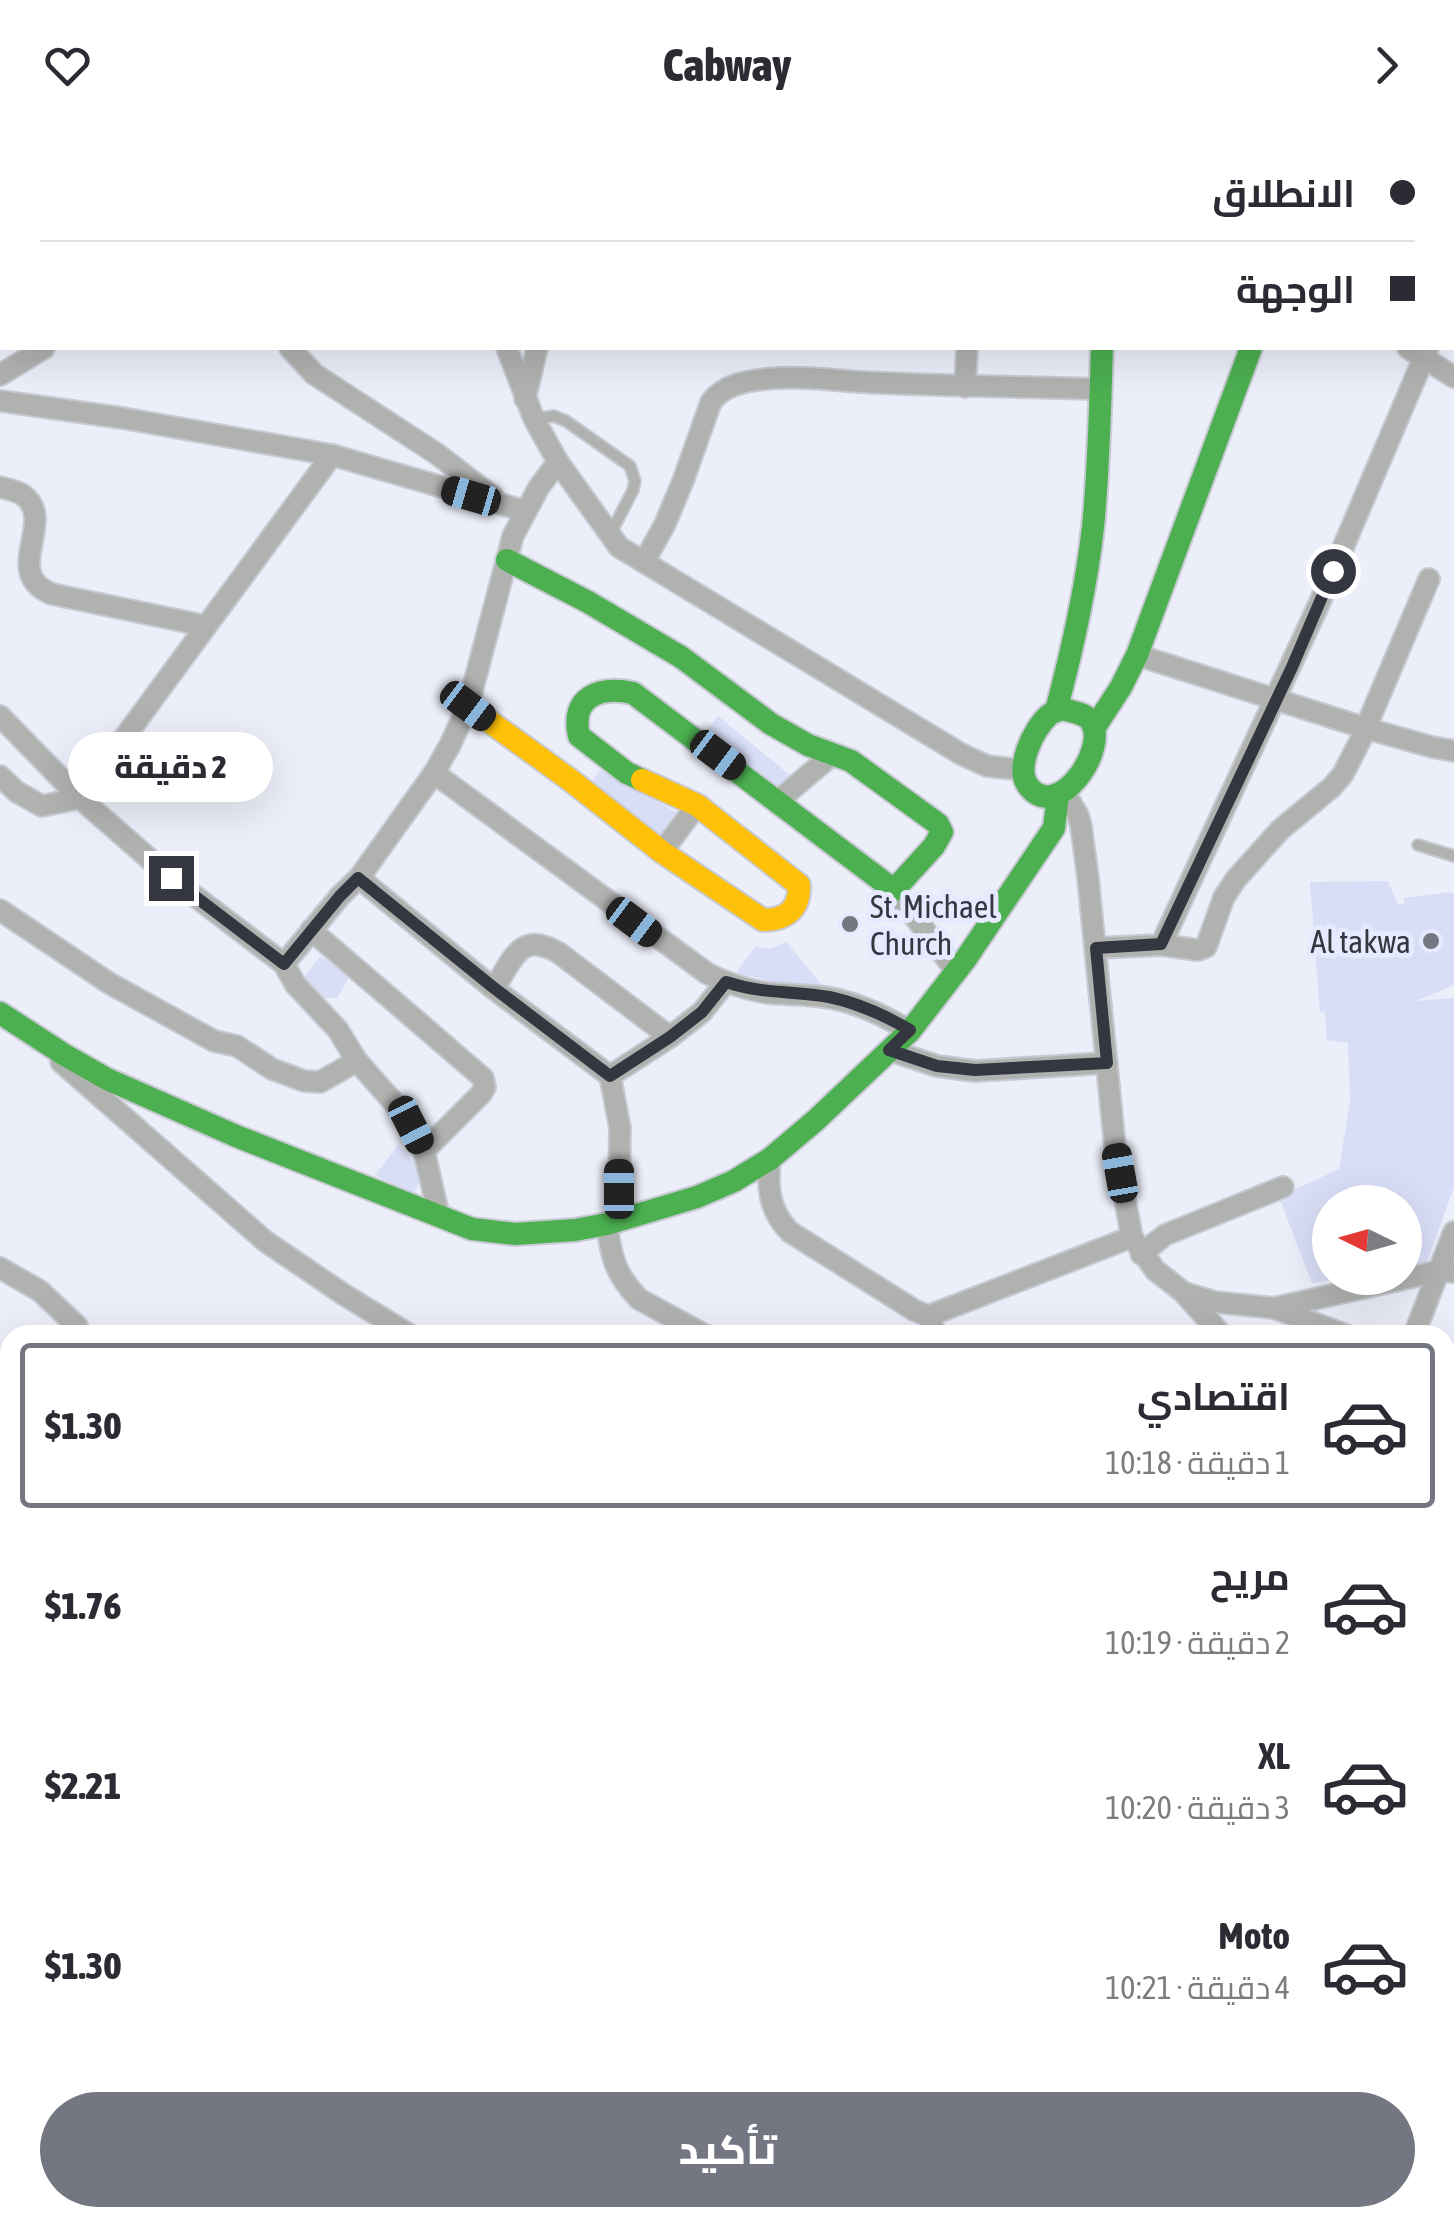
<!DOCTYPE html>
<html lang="ar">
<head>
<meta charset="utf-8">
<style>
  :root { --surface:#fff; --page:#f2f2f3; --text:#2b2b33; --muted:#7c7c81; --line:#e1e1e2; --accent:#747681 }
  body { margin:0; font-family:"Asap Condensed",Cairo,sans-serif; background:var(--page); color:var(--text); direction:rtl; height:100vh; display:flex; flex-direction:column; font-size:38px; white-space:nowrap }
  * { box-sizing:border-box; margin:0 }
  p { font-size:32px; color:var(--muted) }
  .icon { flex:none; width:55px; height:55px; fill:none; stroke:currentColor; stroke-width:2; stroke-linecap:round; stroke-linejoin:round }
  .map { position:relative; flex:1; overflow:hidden; direction:ltr }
  .drawer { position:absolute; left:0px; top:1195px; width:1455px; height:902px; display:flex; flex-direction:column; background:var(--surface); border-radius:30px 30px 0 0; box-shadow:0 10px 40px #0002; direction:rtl }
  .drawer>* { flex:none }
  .top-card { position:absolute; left:0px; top:0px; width:1455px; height:220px; box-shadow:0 10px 40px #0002; direction:rtl; display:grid; align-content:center; height:220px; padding:0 40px; background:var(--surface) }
  .needle { width:65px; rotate:275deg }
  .buttons { position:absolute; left:1312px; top:1055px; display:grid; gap:20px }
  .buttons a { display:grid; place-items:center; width:110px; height:110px; border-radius:50%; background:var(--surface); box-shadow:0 10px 40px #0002; font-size:50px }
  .end { position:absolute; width:45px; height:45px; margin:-22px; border:12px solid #343640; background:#fff; box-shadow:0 0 0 5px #fff }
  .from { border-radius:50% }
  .bubble { position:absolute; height:70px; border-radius:35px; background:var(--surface); box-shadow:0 10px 40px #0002; font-size:32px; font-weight:800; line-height:70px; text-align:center; direction:rtl }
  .car { position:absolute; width:30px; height:60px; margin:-30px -15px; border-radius:12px; box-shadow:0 0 8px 2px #0007; background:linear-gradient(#222 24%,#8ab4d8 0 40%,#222 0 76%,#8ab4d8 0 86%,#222 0) }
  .top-card b { display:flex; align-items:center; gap:35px; height:95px; font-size:38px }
  .top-card b+b { border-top:2px solid var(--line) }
  .top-card i { width:25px; height:25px; background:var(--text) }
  ul { padding:18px 0 0; list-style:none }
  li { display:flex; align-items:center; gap:30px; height:165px; margin:0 20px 15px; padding:0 20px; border:5px solid transparent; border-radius:10px }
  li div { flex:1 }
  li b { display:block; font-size:38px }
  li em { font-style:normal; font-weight:800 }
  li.active { border-color:var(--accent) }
  li>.icon { width:90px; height:90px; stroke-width:1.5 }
  .primary-button { display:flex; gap:20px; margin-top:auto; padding:20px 40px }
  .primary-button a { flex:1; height:115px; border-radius:60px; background:var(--accent); color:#fff; font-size:40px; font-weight:800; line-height:115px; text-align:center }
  header { display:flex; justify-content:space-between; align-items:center; height:130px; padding:0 40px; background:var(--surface); font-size:45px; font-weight:800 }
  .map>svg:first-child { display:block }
  .green { fill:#d9def7 }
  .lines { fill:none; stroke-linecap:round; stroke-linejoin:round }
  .lane-casing { stroke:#c8cad3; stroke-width:14 }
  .street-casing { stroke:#c8cad3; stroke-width:24 }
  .fast-casing { stroke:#c8cad3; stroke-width:26 }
  .slow-casing { stroke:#c8cad3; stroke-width:26 }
  .path { stroke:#afb0b0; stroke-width:4; stroke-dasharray:8 5; stroke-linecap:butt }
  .lane { stroke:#b0b2af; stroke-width:10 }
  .street { stroke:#b0b2af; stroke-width:20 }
  .fast { stroke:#4caf50; stroke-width:22 }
  .slow { stroke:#ffc107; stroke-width:22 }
  .route { stroke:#343640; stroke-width:12 }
  .poi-dot { fill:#747681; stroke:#e6eaff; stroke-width:4 }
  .labels { text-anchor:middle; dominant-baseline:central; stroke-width:10; stroke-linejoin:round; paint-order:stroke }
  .poi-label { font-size:32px; fill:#343640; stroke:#e6eaff; text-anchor:start }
</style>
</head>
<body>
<header><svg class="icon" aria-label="forward" viewBox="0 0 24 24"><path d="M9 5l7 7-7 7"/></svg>Cabway<svg class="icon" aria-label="heart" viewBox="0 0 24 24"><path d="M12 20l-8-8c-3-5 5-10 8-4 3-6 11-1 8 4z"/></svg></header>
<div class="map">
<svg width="1454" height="2097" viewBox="0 0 1454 2097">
  <rect width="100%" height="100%" fill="#eceef9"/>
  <g class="green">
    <polygon points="718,586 791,646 777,664 702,606"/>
    <polygon points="601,640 681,685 659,715 586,659"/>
    <polygon points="1388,751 1398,775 1404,773 1404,768 1450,762 1454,764 1454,855 1416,871 1454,868 1454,1057 1426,1135 1405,1138 1405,1072 1330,1072 1330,1148 1348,1148 1312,1153 1279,1067 1339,1039 1350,972 1348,913 1327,910 1325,883 1320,882 1310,752"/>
    <polygon points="786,812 830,864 736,843 755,817 770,819"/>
    <polygon points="320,826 350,846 337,868 317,868 303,849"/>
    <polygon points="398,1015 424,1045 413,1064 375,1045"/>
  </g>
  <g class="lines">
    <g class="lane-casing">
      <g id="lane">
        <polyline points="534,289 554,286 566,291 630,336 635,351 633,360 610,405"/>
        <polyline points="1418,715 1454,726"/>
        <polyline points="1445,2022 1454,2028"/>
      </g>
    </g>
    <g class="street-casing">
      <g id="street">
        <polyline points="185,0 186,2"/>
        <polyline points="433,0 433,2"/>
        <polyline points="388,2 392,0"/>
        <polyline points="586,2 587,0"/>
        <polyline points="1411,2 1412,0"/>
        <polyline points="1452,174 1454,172"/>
        <polyline points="290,218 314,244 437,324 493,367"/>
        <polyline points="507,218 534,289 558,332 619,417 961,624 987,636 1022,640"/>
        <polyline points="1408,218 1454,247"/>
        <polyline points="0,245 44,218"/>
        <polyline points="965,257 967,218"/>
        <polyline points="525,269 537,218"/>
        <polyline points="0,271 122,288 332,325 525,381"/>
        <path d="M0 357C7 359 17 361 23 365 58 391 0 443 52 464L206 496"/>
        <path d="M644 432 665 394 683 351 711 272C724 255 745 251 766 249 804 245 844 252 883 253 955 256 1028 257 1100 259"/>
        <polyline points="1137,525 1365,598 1432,617 1454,621"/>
        <polyline points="0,586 80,668 332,325"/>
        <path d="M434 643 708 844C727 853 747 860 768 863 789 865 810 864 830 868 859 873 885 886 910 901"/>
        <polyline points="0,646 17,662 42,676 80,668 171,748 284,834 295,854 338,900 357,931 396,975 411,995 424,1021 439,1086"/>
        <polyline points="1065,663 1078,685 1081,696 1088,748 1115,1017 1132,1107 1155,1140 1183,1162 1222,1205"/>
        <polyline points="778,671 833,624"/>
        <polyline points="662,722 697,675"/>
        <polyline points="359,748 494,859 610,946"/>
        <polyline points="894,760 956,841"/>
        <polyline points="0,780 109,853 214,911 237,916 272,939 304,951 320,952 357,931"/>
        <polyline points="311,800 483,948 485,957 481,964 424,1021"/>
        <polyline points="1161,815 1198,820 1206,817 1224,767 1236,749 1280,700 1332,657 1343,644 1361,609 1429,449"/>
        <polyline points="1096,818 1161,815 1319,474 1428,218"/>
        <polyline points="284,834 340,766 359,748 434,643 450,615 468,576 513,406 539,357 558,332"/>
        <path d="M494 859C513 829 520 800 559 823L670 907"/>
        <polyline points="889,920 937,936 975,941 1107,933"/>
        <polyline points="61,932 265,1111 343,1164 410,1205"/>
        <path d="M770 1029C767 1057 769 1081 790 1102L914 1180 928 1186 1132 1107"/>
        <polyline points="622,1090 619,1059 620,998 610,946 670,907 702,882 726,852"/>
        <path d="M607 1094C611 1127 615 1144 639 1169L705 1205"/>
        <polyline points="1141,1124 1165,1105 1283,1057"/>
        <polyline points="0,1138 40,1161 77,1196"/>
        <polyline points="1185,1163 1215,1172 1274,1178 1346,1205"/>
        <polyline points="1274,1178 1439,1141 1454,1142"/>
        <polyline points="928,1186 936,1205"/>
        <polyline points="1414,1205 1454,1102"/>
        <polyline points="1445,1243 1454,1247"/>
        <polyline points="1445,1451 1454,1460"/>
        <polyline points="1445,1514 1454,1514"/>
        <polyline points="611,2088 612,2097"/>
        <polyline points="833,2088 839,2097"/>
        <polyline points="1072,2088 1080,2097"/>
        <polyline points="24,2097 47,2088"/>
        <polyline points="63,2097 67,2088"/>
        <polyline points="467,2097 468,2088"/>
        <polyline points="671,2097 675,2088"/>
        <polyline points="929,2097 935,2088"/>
      </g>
    </g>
    <g class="fast-casing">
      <g id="fast">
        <polyline points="1106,0 1106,2"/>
        <polyline points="1335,2 1336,0"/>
        <path d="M507 430 588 472 681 527 771 594 808 615 851 631 938 694 942 702 934 716 894 760 633 563C600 556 570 566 579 606L627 643 642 650"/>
        <path d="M1063 579C1072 582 1086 583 1091 592 1109 618 1058 693 1029 657 1014 639 1033 599 1049 585 1054 581 1057 581 1063 579Z"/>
        <path d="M1056 581C1072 521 1086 460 1093 397 1099 338 1100 278 1102 218"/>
        <polyline points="1095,597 1121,557 1137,525 1251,218"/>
        <polyline points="0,883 63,924 107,949 236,1006 472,1099 515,1104 575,1100 607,1094 697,1067 734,1051 770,1029 816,990 910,901 965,830 1054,698 1058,665"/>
        <polyline points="0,1615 10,1617"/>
        <polyline points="1445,1871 1454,1876"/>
        <polyline points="143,2088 150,2097"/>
      </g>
    </g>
    <g class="slow-casing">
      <g id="slow">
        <path d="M468 576 569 649 662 722 763 790C786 790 800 779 799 755L697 675 642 650"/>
        <polyline points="0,1507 10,1510"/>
      </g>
    </g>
    <polyline class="path" points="1114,2088 1134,2097"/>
    <use href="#lane" class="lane"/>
    <use href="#street" class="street"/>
    <use href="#fast" class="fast"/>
    <use href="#slow" class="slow"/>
  </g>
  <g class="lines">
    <path class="route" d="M171 748 284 834 340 766 358 748 494 858 610 946 670 907 702 882 726 852C762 864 793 861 829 867 858 873 884 885 910 900L889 920 937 936 975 940 1107 933 1096 818 1161 814 1292 537 1333 441"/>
  </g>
  <g class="poi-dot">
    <circle cx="850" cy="794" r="10"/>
    <circle cx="1431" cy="811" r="10"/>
  </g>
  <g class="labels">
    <g class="poi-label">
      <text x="870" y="776">St. Michael<tspan x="870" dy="37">Church</tspan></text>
      <text x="1411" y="811" text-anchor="end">Al takwa</text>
    </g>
  </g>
</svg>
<div class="buttons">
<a><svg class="needle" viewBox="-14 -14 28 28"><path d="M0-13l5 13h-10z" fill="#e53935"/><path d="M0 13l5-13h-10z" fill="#7c7c81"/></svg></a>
</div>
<i class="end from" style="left:1333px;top:441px"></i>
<i class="end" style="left:171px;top:748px"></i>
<div class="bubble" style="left:68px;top:602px;width:205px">2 دقيقة</div>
<i class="car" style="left:471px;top:366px;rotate:286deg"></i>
<i class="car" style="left:468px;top:576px;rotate:127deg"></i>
<i class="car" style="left:718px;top:625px;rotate:127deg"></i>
<i class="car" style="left:634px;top:792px;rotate:127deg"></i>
<i class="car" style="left:411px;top:995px;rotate:153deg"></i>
<i class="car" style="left:1120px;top:1043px;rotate:350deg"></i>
<i class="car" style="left:619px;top:1059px;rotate:0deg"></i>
<div class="top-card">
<b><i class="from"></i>الانطلاق</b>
<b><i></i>الوجهة</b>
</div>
<section class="drawer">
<ul>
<li class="active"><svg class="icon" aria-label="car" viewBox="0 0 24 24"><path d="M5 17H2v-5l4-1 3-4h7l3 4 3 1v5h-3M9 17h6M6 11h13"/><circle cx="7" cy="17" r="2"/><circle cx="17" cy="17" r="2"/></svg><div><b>اقتصادي</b><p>1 دقيقة · 10:18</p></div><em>$1.30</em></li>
<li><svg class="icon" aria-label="car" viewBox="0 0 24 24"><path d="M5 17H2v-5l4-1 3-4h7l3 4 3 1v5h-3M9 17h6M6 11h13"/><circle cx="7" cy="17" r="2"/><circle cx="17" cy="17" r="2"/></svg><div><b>مريح</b><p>2 دقيقة · 10:19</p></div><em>$1.76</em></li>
<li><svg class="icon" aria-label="car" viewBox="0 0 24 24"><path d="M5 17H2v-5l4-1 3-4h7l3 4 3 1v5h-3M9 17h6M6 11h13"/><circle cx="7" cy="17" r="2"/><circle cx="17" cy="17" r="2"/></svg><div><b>XL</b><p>3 دقيقة · 10:20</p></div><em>$2.21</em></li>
<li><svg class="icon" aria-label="car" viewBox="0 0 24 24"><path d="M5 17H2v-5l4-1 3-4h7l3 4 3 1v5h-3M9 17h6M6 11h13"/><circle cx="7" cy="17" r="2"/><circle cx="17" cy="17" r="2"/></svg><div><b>Moto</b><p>4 دقيقة · 10:21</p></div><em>$1.30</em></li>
</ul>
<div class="primary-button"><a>تأكيد</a></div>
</section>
</div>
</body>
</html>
